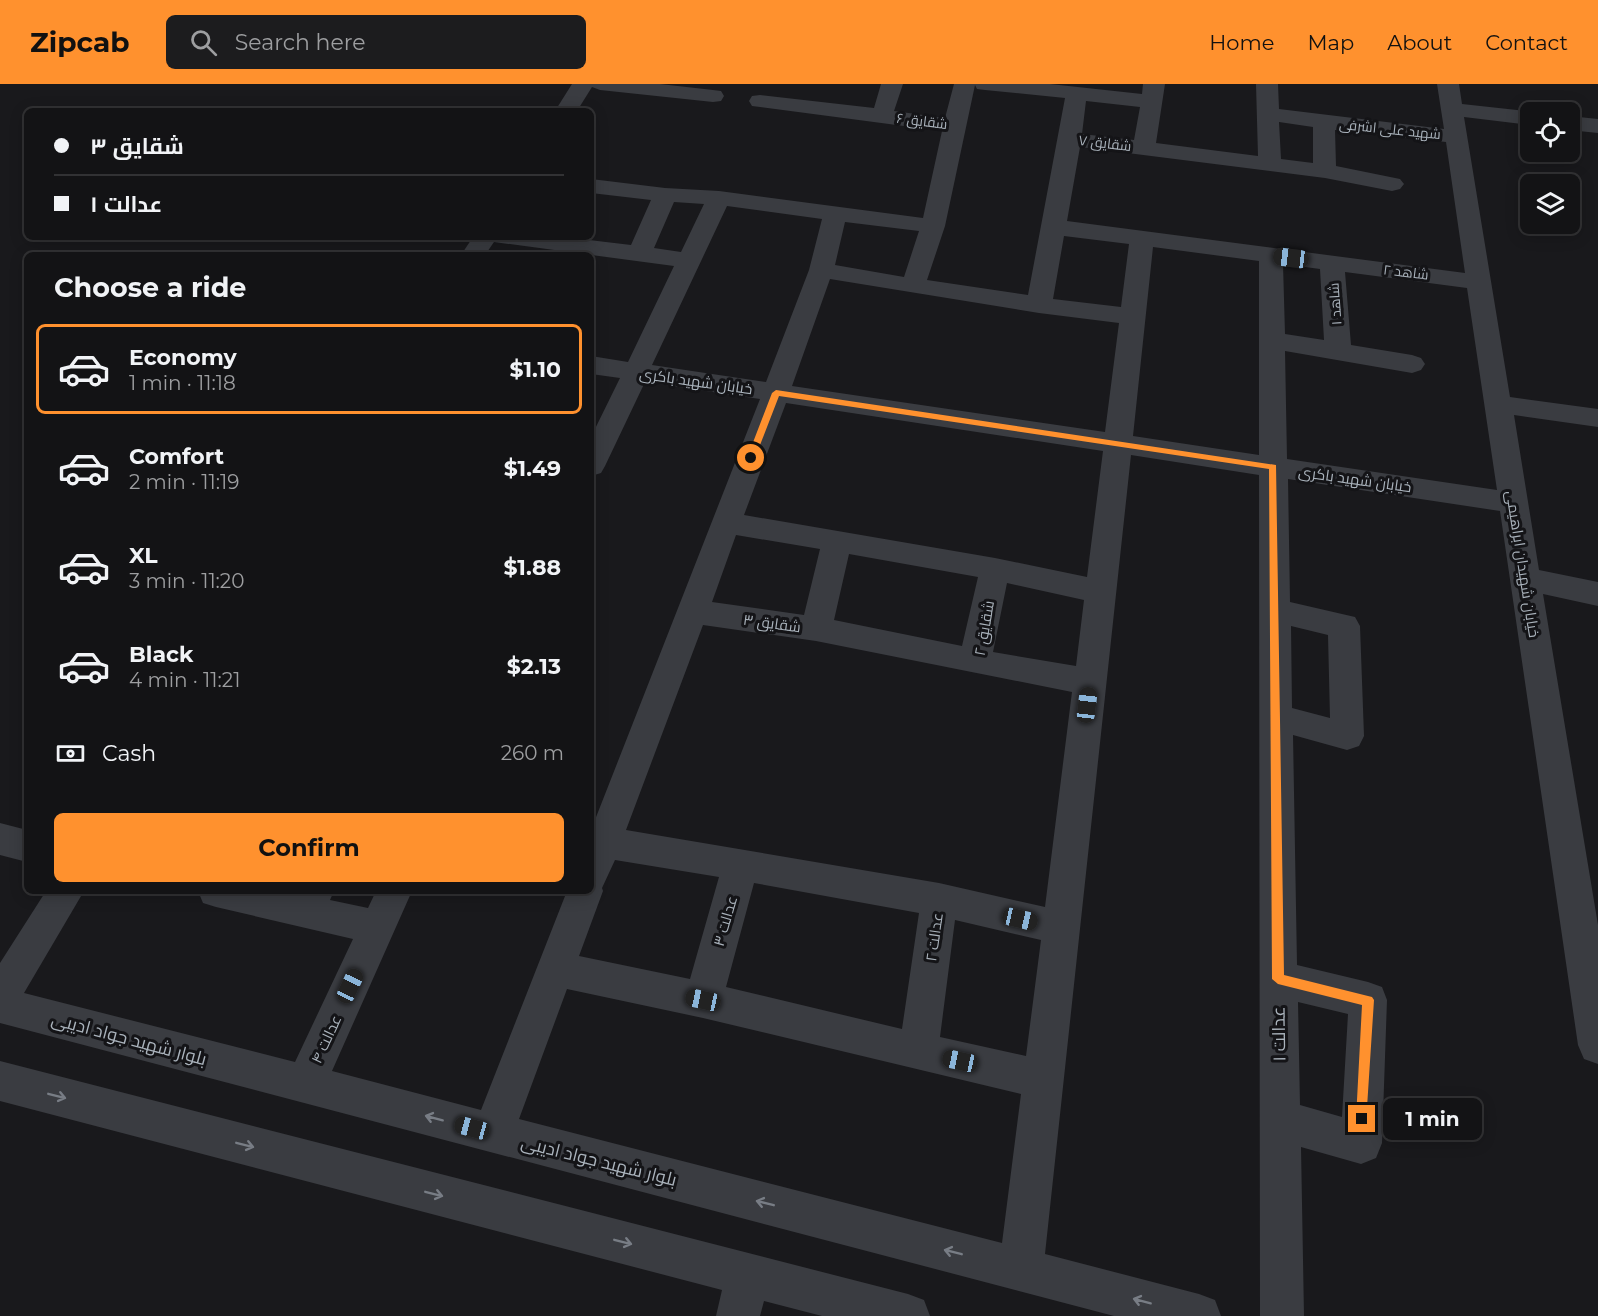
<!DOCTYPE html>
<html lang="en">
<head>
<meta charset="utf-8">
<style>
  :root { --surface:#131315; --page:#1c1c1e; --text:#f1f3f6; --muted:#9d9ea0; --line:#323234; --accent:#ff912e }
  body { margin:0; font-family:Montserrat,Cairo,sans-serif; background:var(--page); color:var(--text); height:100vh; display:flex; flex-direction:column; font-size:22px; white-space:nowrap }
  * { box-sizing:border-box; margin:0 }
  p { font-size:20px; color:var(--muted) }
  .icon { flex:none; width:33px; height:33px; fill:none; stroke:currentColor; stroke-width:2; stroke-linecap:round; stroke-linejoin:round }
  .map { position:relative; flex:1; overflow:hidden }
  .panel { position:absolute; left:24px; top:168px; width:570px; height:642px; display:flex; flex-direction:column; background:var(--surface); border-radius:9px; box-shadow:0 3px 15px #0003,0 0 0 2px var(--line) }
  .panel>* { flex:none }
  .guide { position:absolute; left:24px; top:24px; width:570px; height:132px; border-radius:9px; box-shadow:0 3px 15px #0003,0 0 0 2px var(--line); display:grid; align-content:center; height:132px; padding:0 30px; background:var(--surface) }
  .fabs { position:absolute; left:1520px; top:18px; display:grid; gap:12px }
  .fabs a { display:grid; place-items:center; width:60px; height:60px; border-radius:9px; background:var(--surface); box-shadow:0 3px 15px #0003,0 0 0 2px var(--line); font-size:30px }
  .end { position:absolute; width:27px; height:27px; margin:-14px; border:8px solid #ff912e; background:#111; box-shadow:0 0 0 3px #111 }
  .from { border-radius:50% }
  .bubble { position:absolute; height:42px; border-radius:9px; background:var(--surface); box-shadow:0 3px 15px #0003,0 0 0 2px var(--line); font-size:20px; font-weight:700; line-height:42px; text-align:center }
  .car { position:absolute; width:18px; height:36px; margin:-18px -9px; border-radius:8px; box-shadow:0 0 4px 2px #0007; background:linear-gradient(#222 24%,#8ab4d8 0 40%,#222 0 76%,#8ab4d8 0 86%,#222 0) }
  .guide b { display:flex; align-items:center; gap:21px; height:57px; font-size:22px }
  .guide b+b { border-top:2px solid var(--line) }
  .guide i { width:15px; height:15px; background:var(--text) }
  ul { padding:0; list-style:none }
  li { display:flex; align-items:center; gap:18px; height:90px; margin:0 12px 9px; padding:0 18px; border:3px solid transparent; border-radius:9px }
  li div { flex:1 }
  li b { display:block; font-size:22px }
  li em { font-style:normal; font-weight:700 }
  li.selected { border-color:var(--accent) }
  li>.icon { width:54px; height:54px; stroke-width:1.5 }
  h2 { padding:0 30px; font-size:27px; line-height:72px }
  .pay { display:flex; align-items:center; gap:15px; height:66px; padding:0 30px; font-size:22px }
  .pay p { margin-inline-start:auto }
  .cta { display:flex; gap:12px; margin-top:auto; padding:12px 30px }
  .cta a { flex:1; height:69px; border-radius:9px; background:var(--accent); color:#111; font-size:24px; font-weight:700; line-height:69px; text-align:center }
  header { display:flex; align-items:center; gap:36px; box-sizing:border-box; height:84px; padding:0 30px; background:var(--accent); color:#111 }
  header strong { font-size:28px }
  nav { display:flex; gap:33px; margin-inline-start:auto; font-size:21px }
  .search { width:420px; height:54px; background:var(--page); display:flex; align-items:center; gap:15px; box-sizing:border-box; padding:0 21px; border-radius:9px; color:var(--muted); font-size:22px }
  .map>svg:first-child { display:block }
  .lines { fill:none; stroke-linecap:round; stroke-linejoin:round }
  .minor { fill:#3a3c41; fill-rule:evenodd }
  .oneway { stroke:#787d85 }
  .route { fill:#ff912e }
  .labels { text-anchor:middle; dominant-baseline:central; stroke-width:6; stroke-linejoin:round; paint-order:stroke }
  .far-street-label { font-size:14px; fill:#aab3bc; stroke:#141417 }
  .street-label { font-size:15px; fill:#aab3bc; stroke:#141417 }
  .near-street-label { font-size:18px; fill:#aab3bc; stroke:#141417 }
</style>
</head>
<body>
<header>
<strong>Zipcab</strong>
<div class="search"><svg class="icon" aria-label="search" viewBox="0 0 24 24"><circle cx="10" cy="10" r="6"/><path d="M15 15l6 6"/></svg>Search here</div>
<nav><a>Home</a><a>Map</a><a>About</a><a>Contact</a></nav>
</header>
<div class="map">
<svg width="1598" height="1232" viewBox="0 0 1598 1232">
  <rect width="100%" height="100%" fill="#19191c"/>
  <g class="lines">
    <g class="minor">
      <polygon points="572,0 660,0 713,6 721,7 724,12 721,17 713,18 600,6 592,3 577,27 555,27"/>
      <path d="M881 0H903L894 27 945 34 954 0H1050L1142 10 1143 0H1165L1156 59 1258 72 1256 0H1278L1279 25 1444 45 1437 0H1459L1462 20 1534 28H1530V41L1464 33 1510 313 1598 325V343L1514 331 1539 486 1598 498V522L1543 510 1598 841V980L1584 975 1578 961 1500 427 1288 395 1290 518 1355 533 1360 542 1364 652 1359 662 1347 666 1293 651 1297 881 1368 898 1382 903 1387 916 1382 1059 1376 1074 1361 1080 1301 1063 1304 1232H1260L1259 391 1131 371 1045 1170 1199 1210 1215 1216 1221 1232H1114L0 939V879L46 807H84L24 909 295 978 353 855 216 823 203 819 198 807 296 809 297 807H334L330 816 368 824 376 807H412L332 987 481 1026 567 807H591V746L760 315 645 298 605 382 601 389 591 392V353L620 294 591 290V272L628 278 674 182 494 158 485 171H461L473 153H564L631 161 651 116 591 109V95L665 104 719 107 923 134 942 47 760 23 752 22 749 17 752 12 760 11 874 24ZM975 1 977 5 985 6 1065 14 1028 211 927 196 945 142ZM1086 17 1140 23 1134 56 1082 50ZM1279 38 1313 43V79L1281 75ZM1335 46 1446 58 1465 189 1067 137 1080 63 1325 94 1392 107 1400 105 1404 100 1400 95 1336 82ZM674 118 704 120 681 168 654 164ZM727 122 822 135 809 186 766 298 652 281ZM845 138 919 147 904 193 835 181ZM1064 152 1129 160 1121 223 1053 215ZM1153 163 1259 177V371L1133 352ZM1283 180 1320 185 1324 256 1285 250ZM1345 188 1467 204 1497 406 1287 375 1285 267 1412 289 1421 286 1425 280 1421 274 1412 271 1351 261ZM830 195 1039 229 1119 239 1105 348 792 302ZM786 319 1103 367 1087 493 995 474 744 431ZM736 451 820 465 804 531 712 518ZM849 470 978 493 962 562 834 536ZM1007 499 1084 516 1076 582 993 568ZM703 541 816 557 1072 608 1045 823 939 799 626 746ZM1291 542 1328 551 1330 634 1292 624ZM615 776 719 793 690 895 579 872 603 807 602 804ZM754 799 919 829 902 945 726 903ZM955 836 1041 856 1026 972 940 953ZM567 905 703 934 1021 1010 1002 1159 519 1035ZM1298 918 1348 930 1342 1033 1300 1021Z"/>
      <polygon points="1569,32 1598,35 1598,49 1569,46"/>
      <polygon points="0,739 27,746 27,778 0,771"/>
      <polygon points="0,977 908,1210 924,1216 930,1232 822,1232 764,1217 760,1232 716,1232 722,1206 0,1017"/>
    </g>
  </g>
  <defs><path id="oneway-shaft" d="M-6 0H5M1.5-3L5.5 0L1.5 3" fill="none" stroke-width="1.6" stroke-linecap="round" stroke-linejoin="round" transform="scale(1.5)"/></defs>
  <g class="oneway">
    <use href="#oneway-shaft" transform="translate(57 1012) rotate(14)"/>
    <use href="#oneway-shaft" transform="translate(434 1034) rotate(-165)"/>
    <use href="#oneway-shaft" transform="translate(245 1061) rotate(14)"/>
    <use href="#oneway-shaft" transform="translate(434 1110) rotate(14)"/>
    <use href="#oneway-shaft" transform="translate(765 1119) rotate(-166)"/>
    <use href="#oneway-shaft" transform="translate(623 1158) rotate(14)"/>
    <use href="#oneway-shaft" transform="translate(953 1168) rotate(-166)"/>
    <use href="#oneway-shaft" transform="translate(1142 1217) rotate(-165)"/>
  </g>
  <polygon class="route" points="776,306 1276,381 1284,891 1372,913 1374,916 1366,1039 1362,1041 1356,1035 1362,921 1278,900 1272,895 1269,385 779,312 755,374 748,376 747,374 772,309"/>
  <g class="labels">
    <g class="far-street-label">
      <text transform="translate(922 37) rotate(7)">شقایق ۶</text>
      <text transform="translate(1390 45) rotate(6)">شهید علی اشرفی</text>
      <text transform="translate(1105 59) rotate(7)">شقایق ۷</text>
      <text transform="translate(1406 188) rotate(7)">شاهد ۲</text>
      <text transform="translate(1335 220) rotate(-94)">شاهد ۱</text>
    </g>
    <g class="street-label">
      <text transform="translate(696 297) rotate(8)">خیابان شهید باکری</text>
      <text transform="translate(1355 395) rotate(8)">خیابان شهید باکری</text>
      <text transform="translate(1523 480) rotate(81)">خیابان شهیدان ابراهیمی</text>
      <text transform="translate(772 539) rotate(8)">شقایق ۳</text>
      <text transform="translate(984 544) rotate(-80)">شقایق ۲</text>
      <text transform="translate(725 837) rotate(-74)">عدالت ۳</text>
      <text transform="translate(934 853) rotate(-82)">عدالت ۲</text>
      <text transform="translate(326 955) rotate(-65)">عدالت ۴</text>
    </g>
    <g class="near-street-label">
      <text transform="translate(1279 950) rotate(-91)">عدالت ۱</text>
      <text transform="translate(129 955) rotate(15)">بلوار شهید جواد ادیبی</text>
      <text transform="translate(599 1077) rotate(14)">بلوار شهید جواد ادیبی</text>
    </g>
  </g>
</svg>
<div class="fabs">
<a><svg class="icon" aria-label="locate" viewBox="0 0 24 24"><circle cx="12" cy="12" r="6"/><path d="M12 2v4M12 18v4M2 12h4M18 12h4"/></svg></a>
<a><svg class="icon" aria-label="layers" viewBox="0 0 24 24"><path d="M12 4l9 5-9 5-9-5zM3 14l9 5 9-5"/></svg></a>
</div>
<i class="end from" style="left:751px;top:374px"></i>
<i class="end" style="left:1362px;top:1035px"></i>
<div class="bubble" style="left:1383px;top:1014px;width:99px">1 min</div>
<i class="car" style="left:1291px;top:174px;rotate:277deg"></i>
<i class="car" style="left:1087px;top:621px;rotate:7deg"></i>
<i class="car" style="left:1020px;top:835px;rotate:103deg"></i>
<i class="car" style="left:350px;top:902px;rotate:25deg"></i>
<i class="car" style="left:703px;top:916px;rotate:282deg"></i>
<i class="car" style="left:960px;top:977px;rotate:282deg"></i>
<i class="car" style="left:472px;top:1044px;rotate:285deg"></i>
<div class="guide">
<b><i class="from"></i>شقایق ۳</b>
<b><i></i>عدالت ۱</b>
</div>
<section class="panel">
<h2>Choose a ride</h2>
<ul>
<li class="selected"><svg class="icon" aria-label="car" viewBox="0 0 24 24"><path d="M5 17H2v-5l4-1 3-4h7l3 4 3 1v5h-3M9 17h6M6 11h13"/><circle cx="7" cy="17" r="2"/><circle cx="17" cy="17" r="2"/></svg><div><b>Economy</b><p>1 min · 11:18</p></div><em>$1.10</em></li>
<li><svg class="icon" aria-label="car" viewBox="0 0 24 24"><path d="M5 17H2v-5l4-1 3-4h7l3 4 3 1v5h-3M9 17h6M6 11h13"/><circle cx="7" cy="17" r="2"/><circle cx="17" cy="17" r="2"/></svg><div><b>Comfort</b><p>2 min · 11:19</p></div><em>$1.49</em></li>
<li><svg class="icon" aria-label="car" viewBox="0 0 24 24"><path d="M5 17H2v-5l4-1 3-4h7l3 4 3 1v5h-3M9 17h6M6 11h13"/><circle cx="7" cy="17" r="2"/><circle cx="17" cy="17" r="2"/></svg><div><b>XL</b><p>3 min · 11:20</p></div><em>$1.88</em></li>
<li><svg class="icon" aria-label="car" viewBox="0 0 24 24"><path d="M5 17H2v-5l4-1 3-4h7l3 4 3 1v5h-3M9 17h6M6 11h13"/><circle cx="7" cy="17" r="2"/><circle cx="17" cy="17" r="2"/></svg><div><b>Black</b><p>4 min · 11:21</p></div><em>$2.13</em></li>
</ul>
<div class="pay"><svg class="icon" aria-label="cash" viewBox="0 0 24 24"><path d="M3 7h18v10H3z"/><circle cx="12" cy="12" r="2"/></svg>Cash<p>260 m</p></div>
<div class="cta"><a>Confirm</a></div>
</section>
</div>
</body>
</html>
